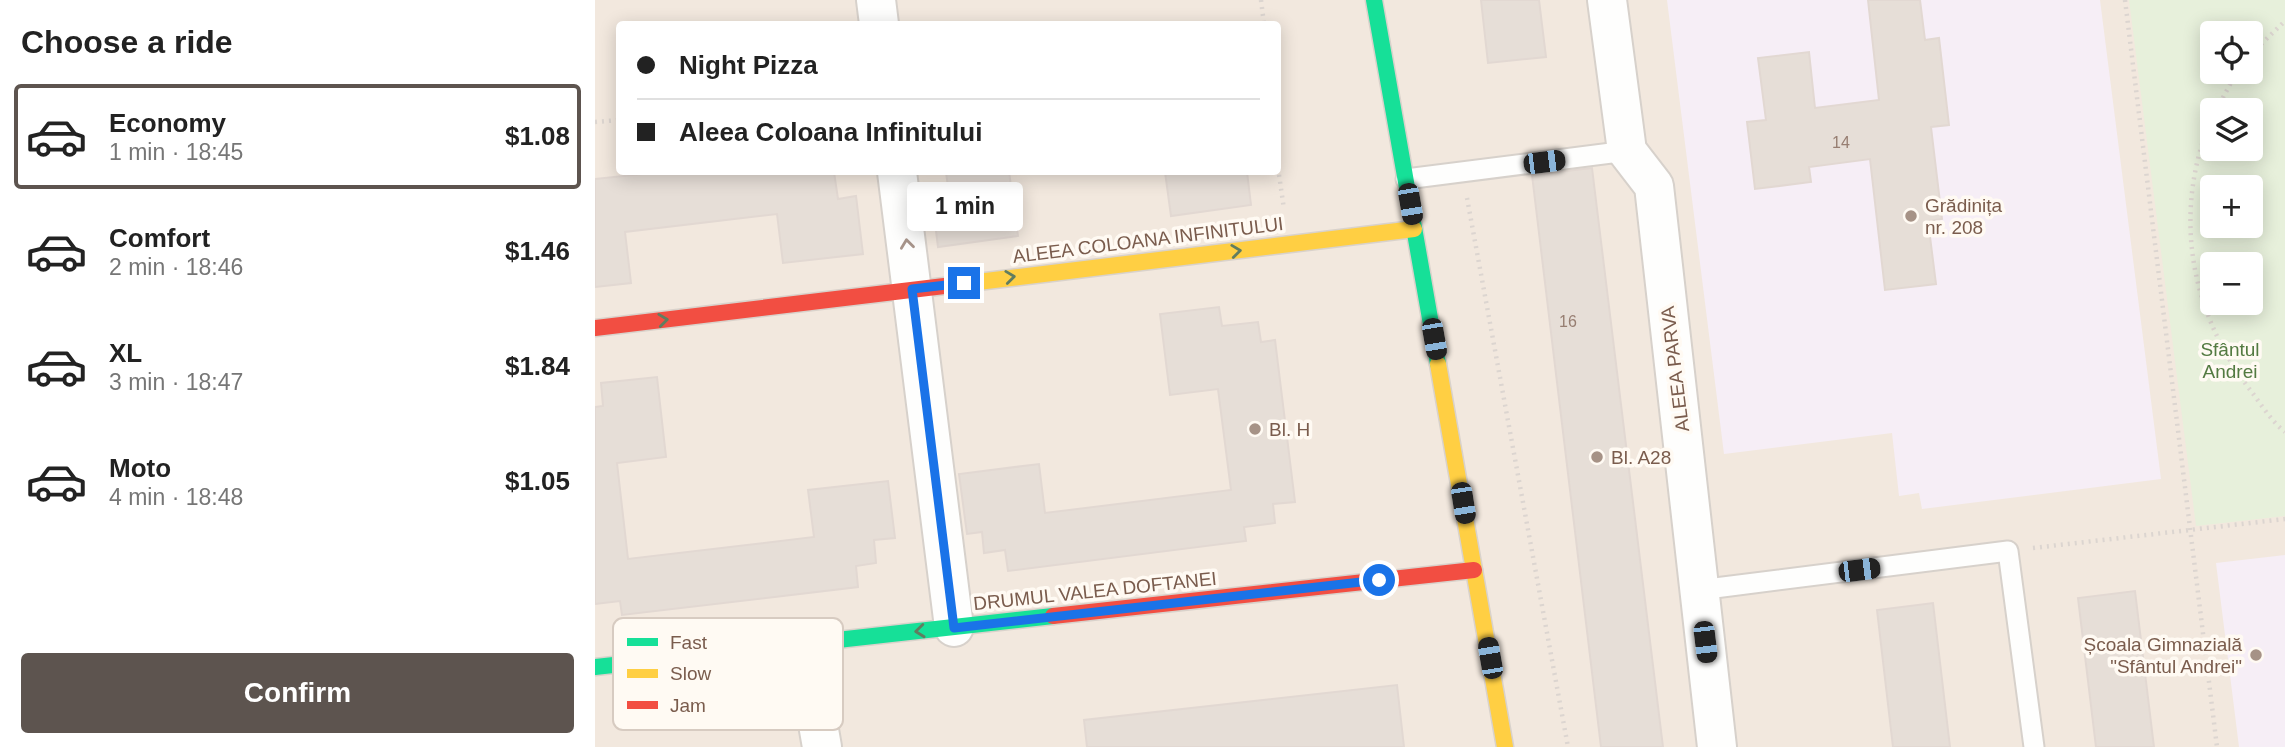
<!DOCTYPE html>
<html lang="en">
<head>
<meta charset="utf-8">
<style>
  :root { --surface:#fff; --page:#f6f6f6; --text:#222; --muted:#767676; --line:#e0e0e0; --accent:#5d544f }
  body { margin:0; font-family:Helvetica,sans-serif; background:var(--page); color:var(--text); height:100vh; display:flex; flex-direction:column; font-size:26px; white-space:nowrap }
  * { box-sizing:border-box; margin:0 }
  p { font-size:23px; color:var(--muted) }
  .icon { flex:none; width:38px; height:38px; fill:none; stroke:currentColor; stroke-width:2; stroke-linecap:round; stroke-linejoin:round }
  .map { position:relative; flex:1; overflow:hidden }
  .details { display:flex; flex-direction:column; background:var(--surface); width:595px }
  .details>* { flex:none }
  .guide { position:absolute; left:21px; top:21px; width:665px; height:154px; border-radius:7px; box-shadow:0 4px 18px #0003; display:grid; align-content:center; height:154px; padding:0 21px; background:var(--surface) }
  .controls { position:absolute; left:1605px; top:21px; display:grid; gap:14px }
  .controls a { display:grid; place-items:center; width:63px; height:63px; border-radius:7px; background:var(--surface); box-shadow:0 4px 18px #0003; font-size:35px }
  .end { position:absolute; width:32px; height:32px; margin:-16px; border:9px solid #1a73e8; background:#fff; box-shadow:0 0 0 4px #fff }
  .from { border-radius:50% }
  .bubble { position:absolute; height:49px; border-radius:7px; background:var(--surface); box-shadow:0 4px 18px #0003; font-size:23px; font-weight:700; line-height:49px; text-align:center }
  .car { position:absolute; width:21px; height:42px; margin:-21px -10px; border-radius:9px; box-shadow:0 0 5px 2px #0007; background:linear-gradient(#222 24%,#8ab4d8 0 40%,#222 0 76%,#8ab4d8 0 86%,#222 0) }
  .guide b { display:flex; align-items:center; gap:24px; height:66px; font-size:26px }
  .guide b+b { border-top:2px solid var(--line) }
  .guide i { width:18px; height:18px; background:var(--text) }
  ul { padding:0; list-style:none }
  li { display:flex; align-items:center; gap:21px; height:105px; margin:0 14px 10px; padding:0 7px; border:4px solid transparent; border-radius:7px }
  li div { flex:1 }
  li b { display:block; font-size:26px }
  li em { font-style:normal; font-weight:700 }
  li.selected { border-color:var(--accent) }
  li>.icon { width:63px; height:63px; stroke-width:1.5 }
  h2 { padding:0 21px; font-size:32px; line-height:84px }
  .primary-button { display:flex; gap:14px; margin-top:auto; padding:14px 21px }
  .primary-button a { flex:1; height:80px; border-radius:7px; background:var(--accent); color:#fff; font-size:28px; font-weight:700; line-height:80px; text-align:center }
  main { display:flex; flex:1; min-height:0 }
  .map>svg:first-child { display:block }
  .residential { fill:#f2e8de; fill-rule:evenodd }
  .education { fill:#f6eef6 }
  .green { fill:#e7f0db; fill-rule:evenodd }
  .building { fill:#e6ded7; stroke:#e2d8d2; stroke-width:2 }
  .lines { fill:none; stroke-linecap:round; stroke-linejoin:round }
  .lane-casing { stroke:#d7d1cb; stroke-width:23 }
  .street-casing { stroke:#d7d1cb; stroke-width:42 }
  .fast-casing { stroke:#d9d2cb; stroke-width:19 }
  .slow-casing { stroke:#d9d2cb; stroke-width:19 }
  .jam-casing { stroke:#d9d2cb; stroke-width:19 }
  .path { stroke:#dcd5d0; stroke-width:4.5; stroke-dasharray:2 5; stroke-linecap:butt }
  .lane { stroke:#fefefd; stroke-width:19 }
  .street { stroke:#fefefd; stroke-width:38 }
  .fast { stroke:#16e098; stroke-width:16 }
  .slow { stroke:#ffcf43; stroke-width:16 }
  .jam { stroke:#f24e42; stroke-width:16 }
  .oneway { stroke:#a8958b }
  .oneway2 { stroke:#617d60 }
  .route { stroke:#1a73e8; stroke-width:9 }
  .poi-dot { fill:#a69286; stroke:#fffaf3; stroke-width:2.5 }
  .labels { text-anchor:middle; dominant-baseline:central; stroke-width:7; stroke-linejoin:round; paint-order:stroke }
  .number-label { font-size:16px; fill:#977e72 }
  .poi-label { font-size:19px; fill:#7a5c4d; stroke:#fffaf3; text-anchor:start }
  .street-label { font-size:19px; fill:#7a5c4d; stroke:#fffaf3 }
  .park-label { font-size:19px; fill:#537a41; stroke:#fffaf3 }
  .key { fill:#fffaf3; stroke:#d7cbc1; stroke-width:2 }
  .key-label { font-size:19px; fill:#7a5c4d }
</style>
</head>
<body>
<main>
<section class="details">
<h2>Choose a ride</h2>
<ul>
<li class="selected"><svg class="icon" aria-label="car" viewBox="0 0 24 24"><path d="M5 17H2v-5l4-1 3-4h7l3 4 3 1v5h-3M9 17h6M6 11h13"/><circle cx="7" cy="17" r="2"/><circle cx="17" cy="17" r="2"/></svg><div><b>Economy</b><p>1 min · 18:45</p></div><em>$1.08</em></li>
<li><svg class="icon" aria-label="car" viewBox="0 0 24 24"><path d="M5 17H2v-5l4-1 3-4h7l3 4 3 1v5h-3M9 17h6M6 11h13"/><circle cx="7" cy="17" r="2"/><circle cx="17" cy="17" r="2"/></svg><div><b>Comfort</b><p>2 min · 18:46</p></div><em>$1.46</em></li>
<li><svg class="icon" aria-label="car" viewBox="0 0 24 24"><path d="M5 17H2v-5l4-1 3-4h7l3 4 3 1v5h-3M9 17h6M6 11h13"/><circle cx="7" cy="17" r="2"/><circle cx="17" cy="17" r="2"/></svg><div><b>XL</b><p>3 min · 18:47</p></div><em>$1.84</em></li>
<li><svg class="icon" aria-label="car" viewBox="0 0 24 24"><path d="M5 17H2v-5l4-1 3-4h7l3 4 3 1v5h-3M9 17h6M6 11h13"/><circle cx="7" cy="17" r="2"/><circle cx="17" cy="17" r="2"/></svg><div><b>Moto</b><p>4 min · 18:48</p></div><em>$1.05</em></li>
</ul>
<div class="primary-button"><a>Confirm</a></div>
</section>
<div class="map">
<svg width="1690" height="747" viewBox="0 0 1690 747">
  <rect width="100%" height="100%" fill="#f9f5f0"/>
  <path class="residential" d="M0 0H1690V747H0ZM24 24H682V172H24ZM1617 33H1656V72H1617ZM1617 110H1656V149H1617ZM1617 187H1656V226H1617ZM1617 264H1656V303H1617Z"/>
  <g class="education">
    <polygon points="1072,0 1505,0 1566,479 1327,509 1324,493 1304,496 1297,433 1129,454"/>
    <polygon points="1690,555 1690,747 1644,747 1621,563"/>
  </g>
  <path class="green" d="M1534 0H1690V516L1601 526ZM1617 33H1656V72H1617ZM1656 110V149H1617V110ZM1617 187H1656V226H1617ZM1617 264H1656V303H1617Z"/>
  <g class="building">
    <polygon points="886,0 944,0 951,57 893,63"/>
    <polygon points="1273,0 1325,0 1330,40 1344,38 1354,125 1336,127 1347,219 1333,221 1341,284 1290,290 1275,159 1214,167 1216,182 1160,189 1152,122 1171,120 1163,58 1214,52 1220,108 1284,100"/>
    <polygon points="997,168 1068,747 1006,747 937,175"/>
    <polygon points="66,172 239,172 243,199 261,196 268,254 188,263 182,214 30,232 36,283 0,287 0,179"/>
    <polygon points="351,172 414,172 423,236 343,247 336,190 353,187"/>
    <polygon points="570,172 652,172 656,205 576,216"/>
    <polygon points="624,307 627,326 663,322 666,342 680,340 700,502 678,504 680,523 649,527 651,541 413,571 410,550 389,553 387,532 372,534 364,474 444,464 450,513 636,490 623,389 575,395 565,314"/>
    <polygon points="62,377 71,457 22,463 33,559 219,537 213,490 293,481 300,538 279,540 281,563 261,566 263,587 27,615 25,601 0,604 0,407 8,406 6,383"/>
    <polygon points="1540,591 1559,747 1501,747 1483,598"/>
    <polygon points="1338,603 1355,747 1298,747 1282,610"/>
    <polygon points="802,685 809,747 492,747 489,720"/>
  </g>
  <g class="lines">
    <g class="lane-casing">
      <g id="lane">
        <polyline points="811,179 1032,151"/>
        <polyline points="1104,590 1413,551 1439,747"/>
      </g>
    </g>
    <g class="street-casing">
      <g id="street">
        <polyline points="281,0 284,24"/>
        <polyline points="1012,0 1032,151 1059,186 1122,747"/>
        <polyline points="302,172 359,627"/>
        <polyline points="209,644 227,747"/>
      </g>
    </g>
    <g class="fast-casing">
      <g id="fast">
        <polyline points="779,0 843,364"/>
        <polyline points="0,667 458,616"/>
      </g>
    </g>
    <g class="slow-casing">
      <g id="slow">
        <polyline points="366,284 819,229"/>
        <polyline points="843,364 910,747"/>
      </g>
    </g>
    <g class="jam-casing">
      <g id="jam">
        <polyline points="0,328 366,284"/>
        <polyline points="458,616 879,570"/>
      </g>
    </g>
    <g class="path">
      <polyline points="666,0 669,24"/>
      <polyline points="1530,0 1622,747"/>
      <polyline points="1656,54 1690,21"/>
      <polyline points="1621,110 1642,72"/>
      <path d="M1617 117C1577 211 1594 311 1656 391 1666 404 1676 421 1690 432"/>
      <polyline points="0,122 24,120"/>
      <polyline points="682,161 689,209"/>
      <polyline points="872,198 973,747"/>
      <polyline points="1438,548 1690,519"/>
    </g>
    <use href="#lane" class="lane"/>
    <use href="#street" class="street"/>
    <use href="#fast" class="fast"/>
    <use href="#slow" class="slow"/>
    <use href="#jam" class="jam"/>
  </g>
  <defs><path id="oneway-chevron" d="M-2-3.5L2.5 0L-2 3.5" fill="none" stroke-width="1.6" stroke-linecap="round" stroke-linejoin="round" transform="scale(1.75)"/></defs>
  <use class="oneway" href="#oneway-chevron" transform="translate(312 244) rotate(-97)"/>
  <g class="oneway2">
    <use href="#oneway-chevron" transform="translate(641 251) rotate(-7)"/>
    <use href="#oneway-chevron" transform="translate(415 277) rotate(-7)"/>
    <use href="#oneway-chevron" transform="translate(68 320) rotate(-7)"/>
    <use href="#oneway-chevron" transform="translate(325 631) rotate(174)"/>
  </g>
  <g class="lines">
    <polyline class="route" points="369,283 317,289 359,628 784,580"/>
  </g>
  <g class="poi-dot">
    <circle cx="1316" cy="216" r="7"/>
    <circle cx="660" cy="429" r="7"/>
    <circle cx="1002" cy="457" r="7"/>
    <circle cx="1661" cy="655" r="7"/>
  </g>
  <g class="labels">
    <g class="number-label">
      <text x="1246" y="142">14</text>
      <text x="973" y="321">16</text>
    </g>
    <g class="poi-label">
      <text x="1330" y="205">Grădinița<tspan x="1330" dy="22">nr. 208</tspan></text>
      <text x="674" y="429">Bl. H</text>
      <text x="1016" y="457">Bl. A28</text>
      <text x="1647" y="644" text-anchor="end">Școala Gimnazială<tspan x="1647" dy="22">"Sfântul Andrei"</tspan></text>
    </g>
    <g class="street-label">
      <text transform="translate(553 240) rotate(-7)">ALEEA COLOANA INFINITULUI</text>
      <text transform="translate(1080 369) rotate(-97)">ALEEA PARVA</text>
      <text transform="translate(500 591) rotate(-6)">DRUMUL VALEA DOFTANEI</text>
    </g>
    <g class="park-label">
      <text x="1635" y="349">Sfântul<tspan x="1635" dy="22">Andrei</tspan></text>
    </g>
  </g>
  <rect x="18" y="618" width="230" height="112" rx="10" class="key"/>
  <rect x="32" y="638" width="31" height="8" fill="#16e098"/>
  <rect x="32" y="669" width="31" height="9" fill="#ffcf43"/>
  <rect x="32" y="701" width="31" height="8" fill="#f24e42"/>
  <g class="key-label">
    <text x="75" y="649">Fast</text>
    <text x="75" y="680">Slow</text>
    <text x="75" y="712">Jam</text>
  </g>
</svg>
<div class="controls">
<a><svg class="icon" aria-label="locate" viewBox="0 0 24 24"><circle cx="12" cy="12" r="6"/><path d="M12 2v4M12 18v4M2 12h4M18 12h4"/></svg></a>
<a><svg class="icon" aria-label="layers" viewBox="0 0 24 24"><path d="M12 4l9 5-9 5-9-5zM3 14l9 5 9-5"/></svg></a>
<a>+</a>
<a>−</a>
</div>
<i class="end from" style="left:784px;top:580px"></i>
<i class="end" style="left:369px;top:283px"></i>
<div class="bubble" style="left:312px;top:182px;width:116px">1 min</div>
<i class="car" style="left:949px;top:162px;rotate:83deg"></i>
<i class="car" style="left:815px;top:204px;rotate:170deg"></i>
<i class="car" style="left:839px;top:339px;rotate:170deg"></i>
<i class="car" style="left:868px;top:503px;rotate:171deg"></i>
<i class="car" style="left:1264px;top:570px;rotate:83deg"></i>
<i class="car" style="left:1110px;top:642px;rotate:173deg"></i>
<i class="car" style="left:895px;top:658px;rotate:350deg"></i>
<div class="guide">
<b><i class="from"></i>Night Pizza</b>
<b><i></i>Aleea Coloana Infinitului</b>
</div>
</div>
</main>
</body>
</html>
